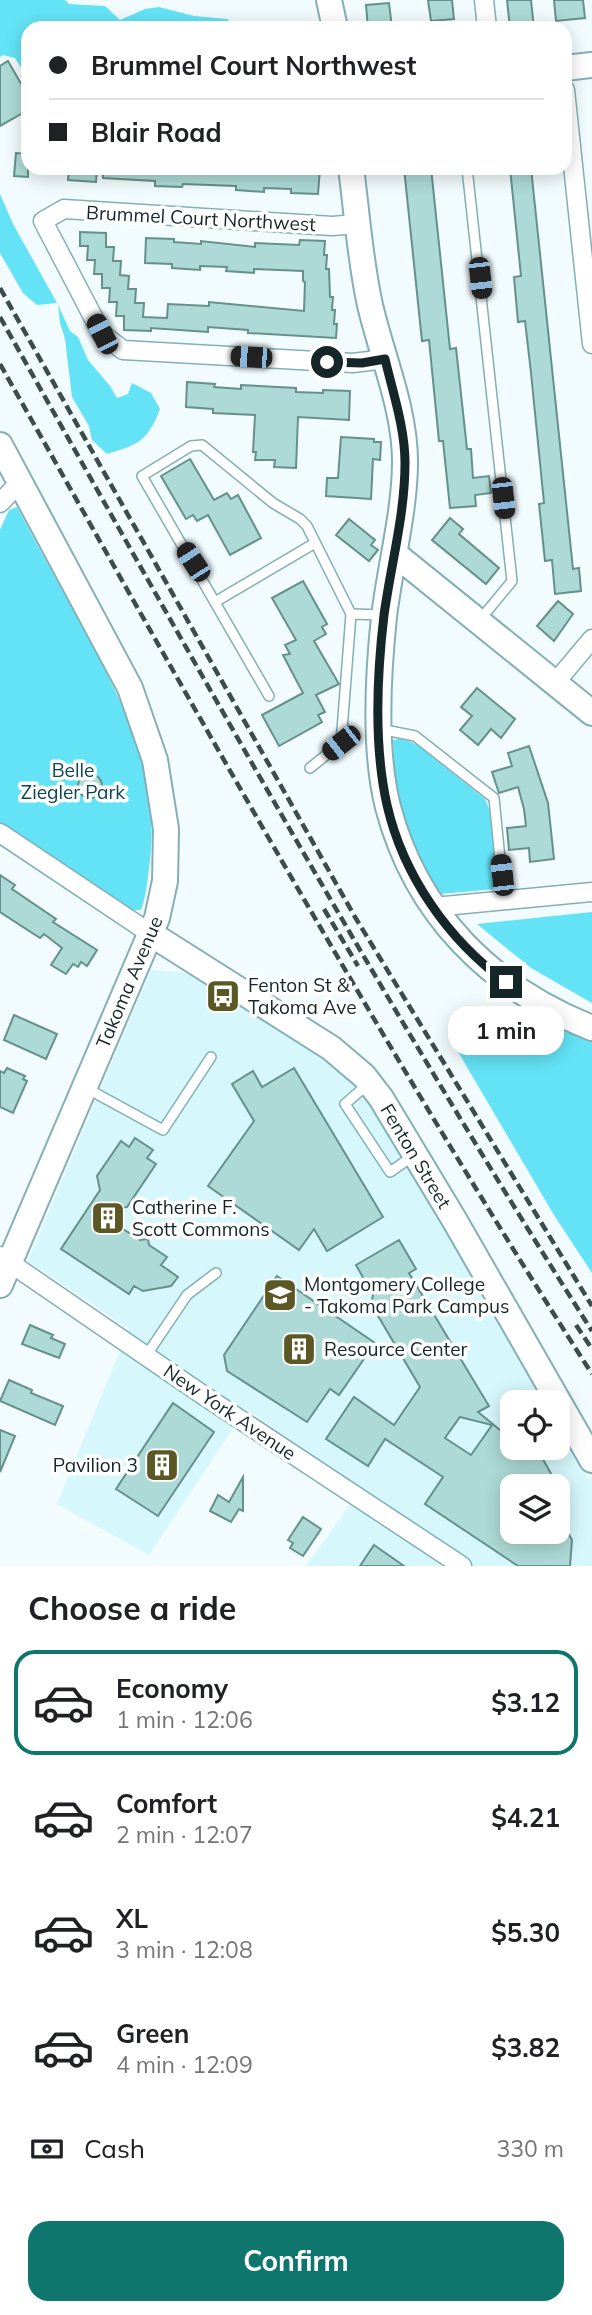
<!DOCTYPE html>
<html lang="en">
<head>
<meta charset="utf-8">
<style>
  :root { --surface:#fff; --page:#f6f6f6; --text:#202124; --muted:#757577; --line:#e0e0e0; --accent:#0f766e }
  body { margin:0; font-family:Mulish,sans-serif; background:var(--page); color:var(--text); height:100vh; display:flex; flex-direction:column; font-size:26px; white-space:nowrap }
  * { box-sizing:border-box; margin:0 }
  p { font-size:23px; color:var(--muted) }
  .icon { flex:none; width:38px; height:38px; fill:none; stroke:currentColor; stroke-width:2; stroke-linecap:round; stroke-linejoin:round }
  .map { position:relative; height:1566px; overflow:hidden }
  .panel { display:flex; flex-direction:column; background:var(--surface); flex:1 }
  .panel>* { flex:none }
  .banner { position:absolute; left:21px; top:21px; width:551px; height:154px; border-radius:21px; box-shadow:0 4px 18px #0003; display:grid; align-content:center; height:154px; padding:0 28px; background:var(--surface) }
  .fabs { position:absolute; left:500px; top:1390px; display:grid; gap:14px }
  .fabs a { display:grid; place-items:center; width:70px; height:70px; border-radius:14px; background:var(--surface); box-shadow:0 4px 18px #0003; font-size:35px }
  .end { position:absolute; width:32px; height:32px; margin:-16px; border:9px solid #152629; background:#fff; box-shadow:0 0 0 4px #fff }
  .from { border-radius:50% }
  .bubble { position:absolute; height:49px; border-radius:21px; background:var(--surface); box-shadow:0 4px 18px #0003; font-size:23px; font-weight:700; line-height:49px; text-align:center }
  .car { position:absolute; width:21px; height:42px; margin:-21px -10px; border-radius:9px; box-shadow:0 0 5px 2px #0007; background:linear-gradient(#222 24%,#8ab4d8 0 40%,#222 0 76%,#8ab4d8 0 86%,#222 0) }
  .banner b { display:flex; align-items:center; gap:24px; height:66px; font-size:26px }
  .banner b+b { border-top:2px solid var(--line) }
  .banner i { width:18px; height:18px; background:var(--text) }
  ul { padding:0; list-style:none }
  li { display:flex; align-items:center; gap:21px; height:105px; margin:0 14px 10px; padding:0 14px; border:4px solid transparent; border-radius:21px }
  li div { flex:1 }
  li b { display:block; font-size:26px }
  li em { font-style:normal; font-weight:700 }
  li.on { border-color:var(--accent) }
  li>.icon { width:63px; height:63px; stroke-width:1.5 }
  h2 { padding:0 28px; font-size:32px; line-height:84px }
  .pay { display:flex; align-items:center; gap:18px; height:77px; padding:0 28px; font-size:26px }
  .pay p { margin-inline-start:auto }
  .action { display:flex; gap:14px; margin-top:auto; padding:14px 28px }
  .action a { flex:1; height:80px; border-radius:21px; background:var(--accent); color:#fff; font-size:28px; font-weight:700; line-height:80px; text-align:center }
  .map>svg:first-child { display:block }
  .built { fill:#d6f7fc; fill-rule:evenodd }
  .green { fill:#64e3f7 }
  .building { fill:#addad6; stroke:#65908c; stroke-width:2; fill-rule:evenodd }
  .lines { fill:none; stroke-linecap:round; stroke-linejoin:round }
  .lane-casing { stroke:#84afb6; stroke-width:12 }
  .street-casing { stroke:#84afb6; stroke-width:21 }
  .secondary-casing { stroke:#84afb6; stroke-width:28 }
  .lane { stroke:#fff; stroke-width:9 }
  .street { stroke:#fff; stroke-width:18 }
  .secondary { stroke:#fff; stroke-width:24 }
  .rail { stroke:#3c4b4e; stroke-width:4.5; stroke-dasharray:10 5; stroke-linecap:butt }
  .route { stroke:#152629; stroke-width:9 }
  .labels { text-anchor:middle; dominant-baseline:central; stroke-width:7; stroke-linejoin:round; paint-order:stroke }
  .street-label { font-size:19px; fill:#152629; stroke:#fff }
  .park-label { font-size:19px; fill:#09474f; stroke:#fff }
  .poi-label { font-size:19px; fill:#152629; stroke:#fff; text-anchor:start }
</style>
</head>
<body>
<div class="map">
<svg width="592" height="1566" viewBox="0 0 592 1566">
  <rect width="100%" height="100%" fill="#f2fbfd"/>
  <path class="built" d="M151 970 190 973 277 1027 362 1086 544 1402H513V1447H558V1427L588 1478H592V1566H306L362 1488 246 1409 149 1555 57 1504 129 1329 28 1261ZM513 1486H558V1531H513Z"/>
  <g class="green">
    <polygon points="0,0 65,0 69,4 105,6 120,20 145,9 159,7 194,16 228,19 232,28 28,28 28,79 15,58 3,55 0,57"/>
    <polygon points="0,194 13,224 57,303 37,305 23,293 0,253"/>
    <path d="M58 305 70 331 78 337 88 360 110 386 117 398 128 394 132 383 151 393 160 409C147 442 139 444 107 454L92 440 89 426 72 397 65 339 60 323Z"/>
    <path d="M17 507C38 547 60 586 81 625 124 704 162 776 149 868 147 883 146 897 141 910H131L0 823V530L9 510Z"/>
    <polygon points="403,738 419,746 485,799 492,816 496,889 440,894 433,888 408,830 395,789 393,740"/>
    <polygon points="592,912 592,1003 531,968 477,924"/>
    <polygon points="525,1012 592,1041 592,1273 554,1215 457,1050"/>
  </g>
  <g class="building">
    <polygon points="428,0 452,0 454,19 431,21"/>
    <polygon points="507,0 531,0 534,28 510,28"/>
    <polygon points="554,0 583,0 585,18 556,21"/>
    <polygon points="389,3 392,28 368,28 366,5"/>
    <polygon points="8,61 28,96 28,110 0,126 0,66"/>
    <polygon points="16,153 28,154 28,177 14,176"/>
    <polygon points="69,168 97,168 96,182 68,180"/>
    <polygon points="103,168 320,169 318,194 291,193 291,189 264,188 264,192 236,190 236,186 183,184 182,187 155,186 155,181 103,178"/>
    <polygon points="404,168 431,168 450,349 456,348 467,449 471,449 473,478 489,476 491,493 475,495 476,506 450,508 443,441 439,441 429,340 422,341"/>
    <polygon points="510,168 531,168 573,569 579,568 581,591 555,594 552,560 545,561 539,504 544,503 531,373 525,321 518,322 514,277 521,276"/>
    <polygon points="80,232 106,233 106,247 114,247 113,261 121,261 120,275 129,276 128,289 136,289 135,303 144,303 143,317 167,318 168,304 209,306 209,302 304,311 305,282 303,281 303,271 254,269 254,273 226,271 227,267 200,266 200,270 172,268 172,264 145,263 146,238 174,239 174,242 201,244 201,241 255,247 255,243 299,245 300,240 325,241 324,255 327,255 326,269 329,269 330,297 333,297 332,310 335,310 334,324 337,324 336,338 248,333 248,330 208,327 208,332 151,328 151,331 124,330 124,316 116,316 117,302 109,302 110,288 102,288 102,274 94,274 95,260 87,260 88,246 80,246"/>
    <polygon points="187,382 215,384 214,387 241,389 241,385 296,388 296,392 323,393 323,390 350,391 349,420 298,417 296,468 274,467 275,460 255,460 256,452 253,452 255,415 213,413 213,409 186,407"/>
    <polygon points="341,437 374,439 374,442 381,442 380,460 373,459 371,499 326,496 327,478 338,478"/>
    <polygon points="190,459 214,500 227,493 231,499 238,495 261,538 230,555 208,515 197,521 193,515 186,519 161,476"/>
    <polygon points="450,518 463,529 459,534 499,568 486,584 432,540"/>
    <polygon points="349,519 375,540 371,545 378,550 369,561 336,535"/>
    <polygon points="303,581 327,624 322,627 326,634 314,641 339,684 316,695 325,712 318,715 322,722 279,746 262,715 303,693 283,655 290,654 285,645 296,640 272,598"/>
    <polygon points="558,601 573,614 554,641 537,626"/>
    <polygon points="477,688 515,719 501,738 491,729 478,745 460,730 472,716 461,707"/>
    <polygon points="529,746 548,803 554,859 530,862 529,848 509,850 507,828 526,826 524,809 518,787 499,793 492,772 512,766 508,753"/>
    <circle cx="90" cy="786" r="12"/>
    <polygon points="0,875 15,885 12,889 56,919 53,922 97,950 87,966 81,962 78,967 73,964 66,974 51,965 62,948 44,934 40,938 0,912"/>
    <polygon points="14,1015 57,1034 46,1059 4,1040"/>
    <polygon points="7,1068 25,1076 23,1079 27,1081 13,1113 0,1107 0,1071 4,1073"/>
    <polygon points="294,1068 383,1217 327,1251 314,1229 299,1250 208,1186 254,1121 232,1084 253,1071 262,1087"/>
    <polygon points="135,1138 153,1150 147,1158 156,1164 127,1207 120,1208 123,1229 140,1240 148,1239 149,1245 167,1257 161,1265 178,1277 171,1286 143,1291 134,1286 129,1294 61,1249 100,1190 97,1176 121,1141 129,1147"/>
    <path d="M399 1240 416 1269 409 1273 489 1406 478 1412 505 1434 513 1424V1447H536L558 1486H513V1531H567L572 1540 570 1566H518L425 1504 443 1477 385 1439 368 1466 326 1439 354 1397 394 1425 420 1387 371 1304 373 1295 356 1265ZM460 1417 492 1425 471 1455 445 1438Z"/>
    <polygon points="277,1276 375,1343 339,1395 330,1389 307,1422 227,1371 224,1355"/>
    <polygon points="30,1325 53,1335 51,1338 65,1344 59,1358 22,1344"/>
    <polygon points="9,1380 32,1390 31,1393 63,1406 55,1425 0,1401"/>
    <polygon points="173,1403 214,1432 158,1516 116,1489"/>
    <polygon points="0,1430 15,1436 0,1472"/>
    <polygon points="243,1477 243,1511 239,1509 231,1522 210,1511 218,1495 229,1502"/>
    <polygon points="303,1517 321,1529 303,1556 290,1548 293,1543 288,1540"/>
    <polygon points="374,1545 404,1566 360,1566"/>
  </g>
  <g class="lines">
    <g class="lane-casing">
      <g id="lane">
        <polyline points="467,168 512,581 479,621"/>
        <polyline points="215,602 315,543"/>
        <polyline points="269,696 142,476 191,446 202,445 273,503 300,519 307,526 351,614"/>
        <polyline points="380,729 415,736 494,798 504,900"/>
        <polyline points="310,768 341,743 351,614 383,615"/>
        <polyline points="368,1084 345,1104 390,1172 413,1156"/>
        <polyline points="86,1088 163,1130 211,1057"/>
        <polyline points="146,1356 187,1295 216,1273"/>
      </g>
    </g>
    <g class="street-casing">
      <g id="street">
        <polyline points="484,0 487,28"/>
        <polyline points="565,90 592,344"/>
        <polyline points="358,224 332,226 64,209 43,221 102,334 123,350 353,363 385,359"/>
        <polyline points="0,503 20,482"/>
        <polyline points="555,683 592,639"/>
        <polyline points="0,833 151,934"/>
        <polyline points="434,907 592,892"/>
        <polyline points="0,1256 203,1395 462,1566"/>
      </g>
    </g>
    <g class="secondary-casing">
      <g id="secondary">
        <polyline points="329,0 335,28"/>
        <polyline points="565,68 592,65"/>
        <path d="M351 168C357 213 360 260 370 305 382 357 406 411 405 465 404 516 390 566 384 617 378 674 374 752 388 807 416 914 491 988 592 1028"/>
        <polyline points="0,445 130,688 155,760 166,829 165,881 157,918 0,1285"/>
        <polyline points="395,554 592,713"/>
        <polyline points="151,934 331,1048 364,1076 381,1098 455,1221 592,1460"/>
      </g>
    </g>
    <use href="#lane" class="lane"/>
    <use href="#street" class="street"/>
    <use href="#secondary" class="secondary"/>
    <g class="rail">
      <polyline points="0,288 355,917 592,1306"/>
      <path d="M0 317C192 658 382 1001 592 1331"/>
      <path d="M0 364C192 704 381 1045 592 1374"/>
      <polyline points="324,909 358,966"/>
      <polyline points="576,1325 592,1349"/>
    </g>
  </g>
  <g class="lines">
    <path class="route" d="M327 362 362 363 385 359C393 393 405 428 405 463 405 514 391 564 384 615 377 674 374 747 387 805 403 875 448 940 506 982"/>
  </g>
  <defs>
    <g id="bus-square" transform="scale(1.75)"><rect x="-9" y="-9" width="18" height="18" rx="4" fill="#5b5825" stroke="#fff"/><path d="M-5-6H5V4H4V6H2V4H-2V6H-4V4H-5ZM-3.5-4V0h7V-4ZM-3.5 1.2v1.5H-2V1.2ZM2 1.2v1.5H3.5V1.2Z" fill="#fff"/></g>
    <g id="building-square" transform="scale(1.75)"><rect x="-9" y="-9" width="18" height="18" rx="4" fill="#5b5825" stroke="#fff"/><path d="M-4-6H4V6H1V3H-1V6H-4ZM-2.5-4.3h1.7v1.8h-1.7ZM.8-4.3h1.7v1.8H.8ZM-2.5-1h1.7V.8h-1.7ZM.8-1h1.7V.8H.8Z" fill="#fff"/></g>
    <g id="university-square" transform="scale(1.75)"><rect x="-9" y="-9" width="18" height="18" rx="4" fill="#5b5825" stroke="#fff"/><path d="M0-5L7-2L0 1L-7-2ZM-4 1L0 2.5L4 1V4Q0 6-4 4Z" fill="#fff"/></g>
  </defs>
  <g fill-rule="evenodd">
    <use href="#bus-square" x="223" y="996"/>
    <use href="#building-square" x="108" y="1218"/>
    <use href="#university-square" x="280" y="1295"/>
    <use href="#building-square" x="299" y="1349"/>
    <use href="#building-square" x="162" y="1465"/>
  </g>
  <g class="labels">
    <g class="street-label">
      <text transform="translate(201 218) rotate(3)">Brummel Court Northwest</text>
      <text transform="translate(129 982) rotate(-67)">Takoma Avenue</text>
      <text transform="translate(416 1156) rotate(59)">Fenton Street</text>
      <text transform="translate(230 1412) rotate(34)">New York Avenue</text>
    </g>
    <g class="park-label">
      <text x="73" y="770">Belle<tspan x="73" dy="22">Ziegler Park</tspan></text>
    </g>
    <g class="poi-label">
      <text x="248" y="985">Fenton St &amp;<tspan x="248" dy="22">Takoma Ave</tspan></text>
      <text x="132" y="1207">Catherine F.<tspan x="132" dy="22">Scott Commons</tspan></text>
      <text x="304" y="1284">Montgomery College<tspan x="304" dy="22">- Takoma Park Campus</tspan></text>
      <text x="324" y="1349">Resource Center</text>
      <text x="138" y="1465" text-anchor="end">Pavilion 3</text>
    </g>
  </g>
</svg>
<div class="fabs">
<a><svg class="icon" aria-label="locate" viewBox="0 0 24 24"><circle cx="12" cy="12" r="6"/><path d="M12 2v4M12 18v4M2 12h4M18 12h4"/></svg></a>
<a><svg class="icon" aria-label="layers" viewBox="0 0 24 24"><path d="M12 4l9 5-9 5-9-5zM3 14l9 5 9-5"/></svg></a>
</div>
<i class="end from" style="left:327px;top:362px"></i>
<i class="end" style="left:506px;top:982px"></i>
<div class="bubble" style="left:448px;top:1006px;width:116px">1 min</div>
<i class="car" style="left:480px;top:278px;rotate:174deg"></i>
<i class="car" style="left:102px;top:334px;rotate:333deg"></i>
<i class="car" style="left:251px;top:357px;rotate:273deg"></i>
<i class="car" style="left:503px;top:498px;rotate:174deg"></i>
<i class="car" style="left:193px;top:562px;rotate:327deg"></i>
<i class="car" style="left:341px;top:743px;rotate:232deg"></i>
<i class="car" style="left:502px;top:875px;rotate:354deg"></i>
<div class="banner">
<b><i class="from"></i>Brummel Court Northwest</b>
<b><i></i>Blair Road</b>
</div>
</div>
<section class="panel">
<h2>Choose a ride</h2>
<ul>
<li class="on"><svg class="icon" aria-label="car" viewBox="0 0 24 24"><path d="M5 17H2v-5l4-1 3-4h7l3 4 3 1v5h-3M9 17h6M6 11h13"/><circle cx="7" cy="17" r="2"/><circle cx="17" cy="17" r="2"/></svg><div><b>Economy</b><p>1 min · 12:06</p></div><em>$3.12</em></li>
<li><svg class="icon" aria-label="car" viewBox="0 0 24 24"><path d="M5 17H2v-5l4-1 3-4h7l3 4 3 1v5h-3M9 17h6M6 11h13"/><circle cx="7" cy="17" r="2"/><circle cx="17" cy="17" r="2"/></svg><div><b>Comfort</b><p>2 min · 12:07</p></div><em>$4.21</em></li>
<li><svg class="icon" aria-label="car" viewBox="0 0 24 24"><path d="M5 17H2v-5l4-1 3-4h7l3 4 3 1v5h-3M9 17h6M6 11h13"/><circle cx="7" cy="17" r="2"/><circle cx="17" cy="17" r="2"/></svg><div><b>XL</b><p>3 min · 12:08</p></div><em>$5.30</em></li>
<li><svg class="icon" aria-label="car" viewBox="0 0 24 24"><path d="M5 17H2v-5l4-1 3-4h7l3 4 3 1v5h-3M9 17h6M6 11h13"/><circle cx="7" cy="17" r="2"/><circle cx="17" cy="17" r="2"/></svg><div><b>Green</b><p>4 min · 12:09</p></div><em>$3.82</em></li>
</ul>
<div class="pay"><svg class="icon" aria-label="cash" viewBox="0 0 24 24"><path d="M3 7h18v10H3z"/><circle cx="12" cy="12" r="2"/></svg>Cash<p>330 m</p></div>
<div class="action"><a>Confirm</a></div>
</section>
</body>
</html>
